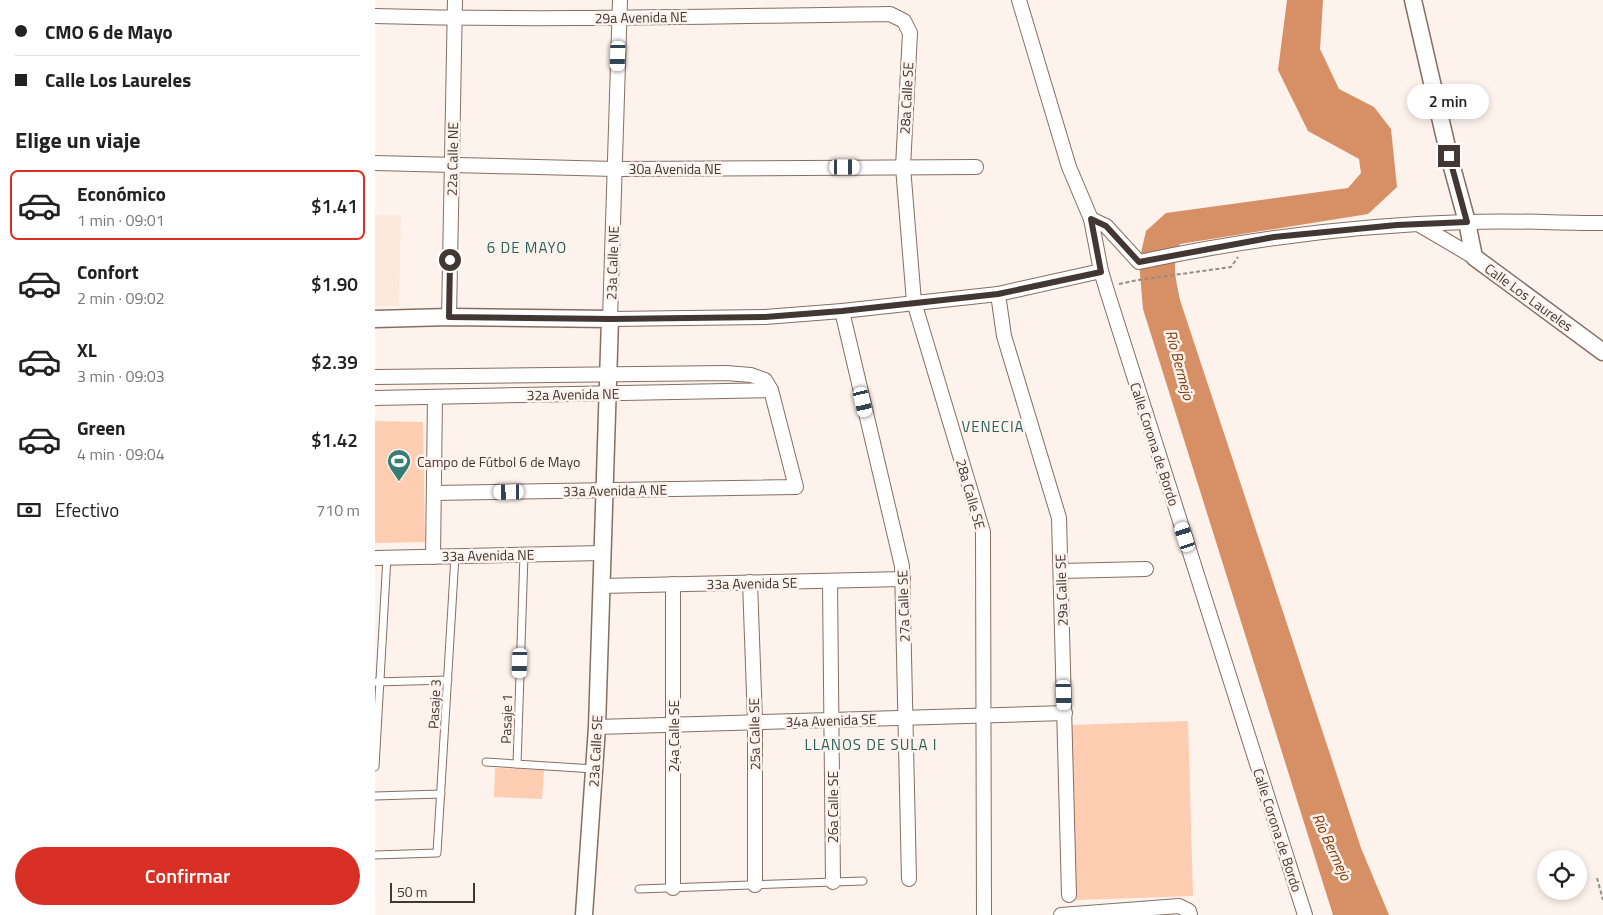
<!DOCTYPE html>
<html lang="es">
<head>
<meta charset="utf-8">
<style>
  :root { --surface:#fff; --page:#f2f2f2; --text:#222; --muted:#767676; --line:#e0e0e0; --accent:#d93025 }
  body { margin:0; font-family:"Titillium Web",sans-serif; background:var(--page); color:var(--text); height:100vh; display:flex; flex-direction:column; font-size:19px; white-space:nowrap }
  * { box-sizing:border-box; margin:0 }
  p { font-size:16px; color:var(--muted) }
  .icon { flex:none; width:28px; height:28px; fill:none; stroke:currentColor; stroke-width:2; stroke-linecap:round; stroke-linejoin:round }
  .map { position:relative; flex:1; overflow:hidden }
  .drawer { display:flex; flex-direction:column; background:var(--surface); width:375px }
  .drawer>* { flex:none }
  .hud { display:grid; align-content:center; height:110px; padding:0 15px; background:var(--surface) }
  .tools { position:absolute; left:1162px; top:850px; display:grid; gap:10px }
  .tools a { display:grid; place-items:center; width:50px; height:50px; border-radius:50%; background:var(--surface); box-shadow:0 2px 8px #0003; font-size:25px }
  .scale { position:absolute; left:15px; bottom:12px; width:85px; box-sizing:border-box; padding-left:5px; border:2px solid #423732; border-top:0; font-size:14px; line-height:18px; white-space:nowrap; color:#423732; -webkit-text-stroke:4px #fdf2ec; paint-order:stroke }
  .end { position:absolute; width:22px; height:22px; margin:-11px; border:6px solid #423732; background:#fff; box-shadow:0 0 0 2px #fff }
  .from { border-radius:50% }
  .bubble { position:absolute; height:35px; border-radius:18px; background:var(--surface); box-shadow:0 2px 8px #0003; font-size:16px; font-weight:600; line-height:35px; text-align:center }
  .car { position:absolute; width:15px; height:30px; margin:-15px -8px; border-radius:6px; box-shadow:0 0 4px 1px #0007; background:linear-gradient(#fff 24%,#345 0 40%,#fff 0 76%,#345 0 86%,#fff 0) }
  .hud b { display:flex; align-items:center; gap:18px; height:48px; font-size:19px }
  .hud b+b { border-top:1px solid var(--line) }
  .hud i { width:12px; height:12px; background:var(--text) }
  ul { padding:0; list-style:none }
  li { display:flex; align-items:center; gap:15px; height:70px; margin:0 10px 8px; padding:0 5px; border:2px solid transparent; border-radius:8px }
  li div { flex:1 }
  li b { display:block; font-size:19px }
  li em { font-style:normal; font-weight:600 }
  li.on { border-color:var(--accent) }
  li>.icon { width:45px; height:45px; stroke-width:1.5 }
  h2 { padding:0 15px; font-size:22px; line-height:60px }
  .pay { display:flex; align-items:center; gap:12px; height:55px; padding:0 15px; font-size:19px }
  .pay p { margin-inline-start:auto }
  .primary-button { display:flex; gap:10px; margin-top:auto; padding:10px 15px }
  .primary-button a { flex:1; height:58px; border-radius:30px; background:var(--accent); color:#fff; font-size:20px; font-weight:600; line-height:58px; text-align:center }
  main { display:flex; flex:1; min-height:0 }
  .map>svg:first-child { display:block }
  .built { fill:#fde8dc }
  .green { fill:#fecdb2 }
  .water { fill:#d78f66 }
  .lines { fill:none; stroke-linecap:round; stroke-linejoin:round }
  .service-casing { stroke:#866f62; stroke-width:9 }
  .minor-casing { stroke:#866f62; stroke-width:16 }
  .tertiary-casing { stroke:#866f62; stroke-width:19 }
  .path { stroke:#978c86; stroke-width:2; stroke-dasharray:4 2.5; stroke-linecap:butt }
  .service { stroke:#fff; stroke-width:7 }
  .minor { stroke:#fff; stroke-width:14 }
  .tertiary { stroke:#fff; stroke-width:16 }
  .route { stroke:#423732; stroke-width:6 }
  .labels { text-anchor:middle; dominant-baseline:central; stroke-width:5; stroke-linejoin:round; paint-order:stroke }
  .street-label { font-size:14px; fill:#423732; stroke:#fdf2ec }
  .poi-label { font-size:14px; fill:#423732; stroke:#fdf2ec; text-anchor:start }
  .neighbourhood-label { font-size:15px; letter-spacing:1px; fill:#28615b; stroke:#fdf2ec }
  .water-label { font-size:15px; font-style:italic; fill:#7a3806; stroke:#fdf2ec }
</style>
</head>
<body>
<main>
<section class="drawer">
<div class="hud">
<b><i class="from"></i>CMO 6 de Mayo</b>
<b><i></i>Calle Los Laureles</b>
</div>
<h2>Elige un viaje</h2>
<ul>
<li class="on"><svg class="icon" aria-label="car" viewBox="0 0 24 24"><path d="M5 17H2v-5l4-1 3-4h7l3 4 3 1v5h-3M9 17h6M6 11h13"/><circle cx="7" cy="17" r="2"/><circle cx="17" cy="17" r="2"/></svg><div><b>Económico</b><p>1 min · 09:01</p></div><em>$1.41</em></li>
<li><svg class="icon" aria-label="car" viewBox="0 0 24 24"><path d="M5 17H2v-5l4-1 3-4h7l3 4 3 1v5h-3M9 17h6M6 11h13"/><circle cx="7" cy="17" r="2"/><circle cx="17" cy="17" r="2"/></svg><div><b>Confort</b><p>2 min · 09:02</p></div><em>$1.90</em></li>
<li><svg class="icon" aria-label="car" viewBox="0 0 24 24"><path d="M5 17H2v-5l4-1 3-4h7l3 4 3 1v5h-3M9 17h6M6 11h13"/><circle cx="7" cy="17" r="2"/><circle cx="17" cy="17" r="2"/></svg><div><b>XL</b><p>3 min · 09:03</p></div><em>$2.39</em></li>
<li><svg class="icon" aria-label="car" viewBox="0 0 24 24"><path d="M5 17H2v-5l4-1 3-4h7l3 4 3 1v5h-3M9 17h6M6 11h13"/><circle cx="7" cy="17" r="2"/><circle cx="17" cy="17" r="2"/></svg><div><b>Green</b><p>4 min · 09:04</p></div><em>$1.42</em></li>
</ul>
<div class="pay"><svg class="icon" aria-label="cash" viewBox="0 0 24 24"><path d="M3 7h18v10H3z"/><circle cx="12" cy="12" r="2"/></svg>Efectivo<p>710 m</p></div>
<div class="primary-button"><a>Confirmar</a></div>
</section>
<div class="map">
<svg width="1228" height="915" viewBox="0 0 1228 915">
  <rect width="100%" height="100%" fill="#fdf2ec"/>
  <polygon class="built" points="0,215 26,215 24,306 0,306"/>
  <g class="green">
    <polygon points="0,421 48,422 50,542 0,543"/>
    <polygon points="813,721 818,896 701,900 695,725"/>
    <polygon points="120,768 169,770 167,799 119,797"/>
  </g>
  <path class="water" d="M912 0H948L945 49 964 89 999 107 1016 129 1022 187 993 214 805 244C796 264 801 279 805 300L986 848 1014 915H958L768 309 764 262 771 231 791 213 973 188 986 173 984 159 933 131 903 70Z"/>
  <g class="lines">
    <g class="service-casing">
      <g id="service">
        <polyline points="0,682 73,680"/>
        <polyline points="111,762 219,769"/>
        <polyline points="142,764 149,555"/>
        <polyline points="0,767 12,557"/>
        <polyline points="0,796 66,794"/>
        <polyline points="0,855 62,853 80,556"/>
        <polyline points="264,889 488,881"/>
      </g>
    </g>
    <g class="minor-casing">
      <g id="minor">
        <polyline points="245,0 235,319 390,317 467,311 623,294 726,271"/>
        <polyline points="644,0 694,167 716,219 726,271 732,291 930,915"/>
        <path d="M0 16C172 21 343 16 515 14L529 21 535 33 528 167 539 302 608 532 609 915"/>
        <polyline points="0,163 240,169 601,167"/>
        <path d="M716 219 731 226 764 262C871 239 981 225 1091 222 1137 220 1182 223 1228 223"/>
        <polyline points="1043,224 1099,257"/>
        <polyline points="623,294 629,336 684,518 694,895"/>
        <polyline points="467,311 527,566 534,879"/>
        <polyline points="74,317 80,0"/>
        <polyline points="0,377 351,373 376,375 390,380 396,390 421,487 59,493"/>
        <polyline points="0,398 396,390"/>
        <polyline points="58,557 60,397"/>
        <polyline points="0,558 227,553"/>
        <polyline points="686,571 771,569"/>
        <polyline points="455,581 458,882"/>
        <polyline points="375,582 380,722 380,885"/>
        <polyline points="298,584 298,888"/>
        <polyline points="226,586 528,579"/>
        <polyline points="222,727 690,713"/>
        <polyline points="686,915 804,906 814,911 815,915"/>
      </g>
    </g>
    <g class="tertiary-casing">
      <g id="tertiary">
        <polyline points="1038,0 1074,156 1092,222 1099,257 1228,352"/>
        <polyline points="0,319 74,317 235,319 222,727 209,915"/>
      </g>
    </g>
    <g class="path">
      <polyline points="744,284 763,280 856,267 863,257"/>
      <polyline points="1222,878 1228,900"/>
    </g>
    <use href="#service" class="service"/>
    <use href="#minor" class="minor"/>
    <use href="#tertiary" class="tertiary"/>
  </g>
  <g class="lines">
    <polyline class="route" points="75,260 74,317 236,319 390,317 467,311 623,294 726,272 716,219 731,226 764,262 899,237 1022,225 1092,222 1074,156"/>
  </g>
  <defs>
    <g id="stadium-pin" transform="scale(1.25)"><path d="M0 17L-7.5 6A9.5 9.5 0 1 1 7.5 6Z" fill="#367d76" stroke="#fdf2ec"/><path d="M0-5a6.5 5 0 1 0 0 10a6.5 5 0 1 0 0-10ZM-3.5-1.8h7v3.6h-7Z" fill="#fff"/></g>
  </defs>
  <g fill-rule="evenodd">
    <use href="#stadium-pin" x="24" y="461"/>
  </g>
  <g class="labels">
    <g class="street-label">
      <text transform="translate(266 17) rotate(-1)">29a Avenida NE</text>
      <text transform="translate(531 98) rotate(-87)">28a Calle SE</text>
      <text transform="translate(77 159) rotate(-89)">22a Calle NE</text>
      <text x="300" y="168">30a Avenida NE</text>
      <text transform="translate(237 263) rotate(-88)">23a Calle NE</text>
      <text transform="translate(1154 297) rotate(36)">Calle Los Laureles</text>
      <text transform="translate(198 394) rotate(-1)">32a Avenida NE</text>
      <text transform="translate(780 444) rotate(72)">Calle Corona de Bordo</text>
      <text transform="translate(240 490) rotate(-1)">33a Avenida A NE</text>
      <text transform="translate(596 494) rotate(74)">28a Calle SE</text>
      <text transform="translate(113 555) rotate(-1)">33a Avenida NE</text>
      <text transform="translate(377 583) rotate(-1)">33a Avenida SE</text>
      <text transform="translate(686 590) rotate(-92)">29a Calle SE</text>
      <text transform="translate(528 606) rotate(-92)">27a Calle SE</text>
      <text transform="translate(59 704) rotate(-87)">Pasaje 3</text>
      <text transform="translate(131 719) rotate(-88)">Pasaje 1</text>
      <text transform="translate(456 720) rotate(-2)">34a Avenida SE</text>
      <text transform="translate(379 734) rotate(-91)">25a Calle SE</text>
      <text transform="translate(298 736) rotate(-90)">24a Calle SE</text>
      <text transform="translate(220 751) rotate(-87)">23a Calle SE</text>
      <text transform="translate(457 807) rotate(-90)">26a Calle SE</text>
      <text transform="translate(903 830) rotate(72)">Calle Corona de Bordo</text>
    </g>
    <g class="poi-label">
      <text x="42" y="461">Campo de Fútbol 6 de Mayo</text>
    </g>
    <g class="neighbourhood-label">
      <text x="152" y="247">6 DE MAYO</text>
      <text x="618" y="426">VENECIA</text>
      <text x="496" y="744">LLANOS DE SULA I</text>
    </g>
    <g class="water-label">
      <text transform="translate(805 365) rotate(75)">Río Bermejo</text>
      <text transform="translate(957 847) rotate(65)">Río Bermejo</text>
    </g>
  </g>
</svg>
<div class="tools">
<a><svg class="icon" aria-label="locate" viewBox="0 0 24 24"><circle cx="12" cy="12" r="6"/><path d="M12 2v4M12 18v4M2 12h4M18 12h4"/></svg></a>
</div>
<div class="scale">50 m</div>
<i class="end from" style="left:75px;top:260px"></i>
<i class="end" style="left:1074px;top:156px"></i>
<div class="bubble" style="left:1032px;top:84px;width:82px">2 min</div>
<i class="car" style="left:243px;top:56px;rotate:182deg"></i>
<i class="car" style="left:470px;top:167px;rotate:90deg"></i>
<i class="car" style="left:488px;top:402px;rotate:167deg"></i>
<i class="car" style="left:134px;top:492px;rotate:269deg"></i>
<i class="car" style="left:810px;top:537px;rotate:342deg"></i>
<i class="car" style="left:145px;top:663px;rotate:182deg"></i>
<i class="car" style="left:689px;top:695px;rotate:178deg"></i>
</div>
</main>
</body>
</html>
